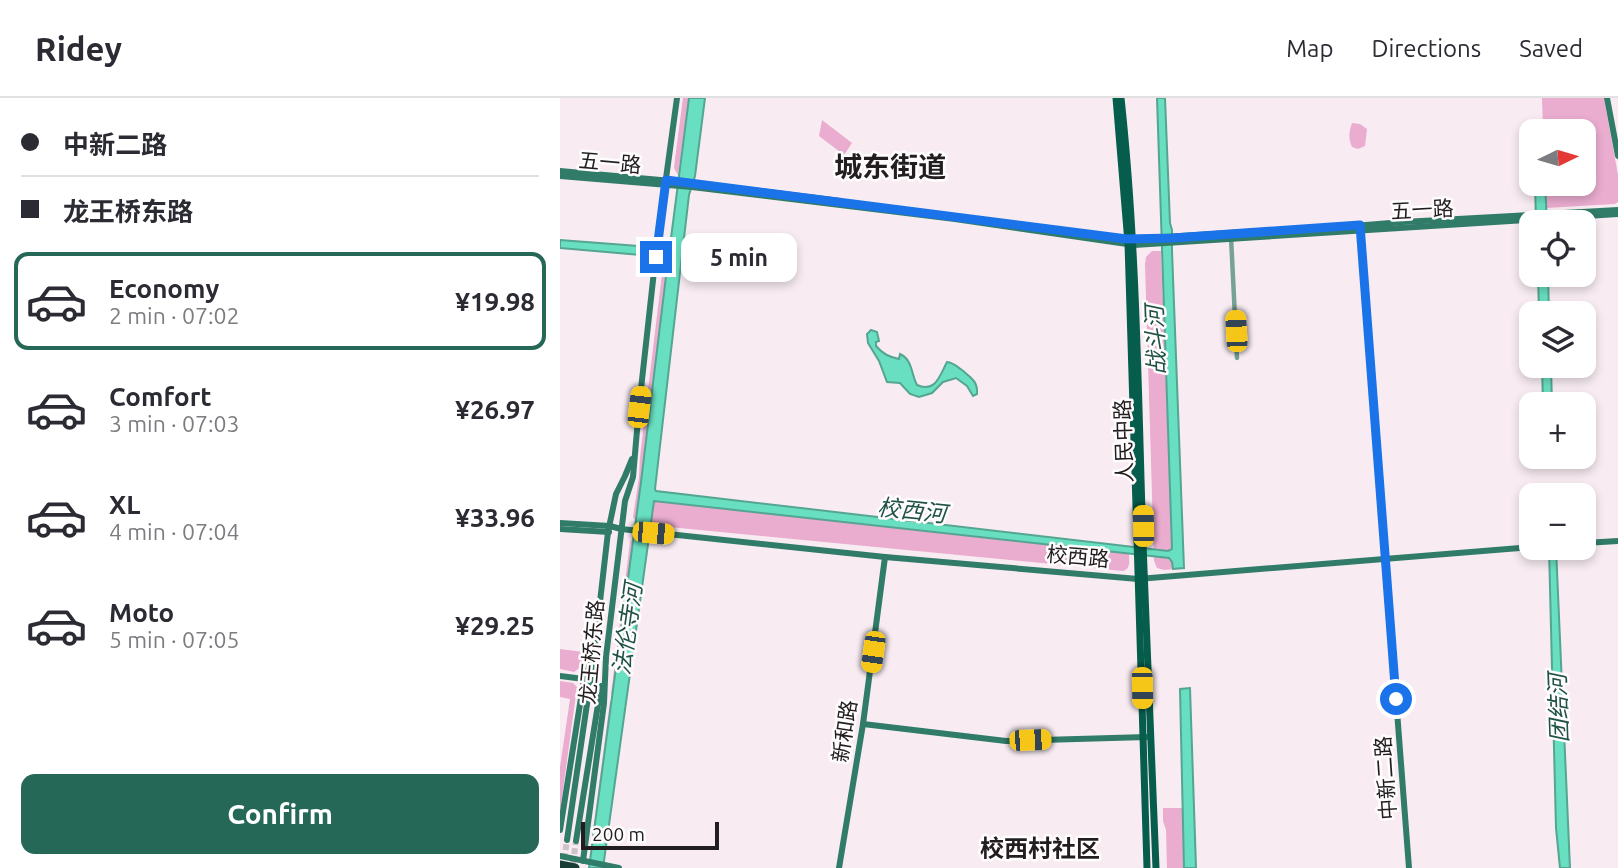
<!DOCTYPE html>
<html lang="en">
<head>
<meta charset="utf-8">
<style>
  :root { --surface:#fff; --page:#f2f2f3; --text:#2b2b33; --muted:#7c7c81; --line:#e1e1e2; --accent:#256858 }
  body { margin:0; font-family:Ubuntu,"Noto Sans SC",sans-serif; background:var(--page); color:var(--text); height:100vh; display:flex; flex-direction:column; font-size:26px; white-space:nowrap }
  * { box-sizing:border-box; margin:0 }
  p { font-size:23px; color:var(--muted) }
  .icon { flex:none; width:38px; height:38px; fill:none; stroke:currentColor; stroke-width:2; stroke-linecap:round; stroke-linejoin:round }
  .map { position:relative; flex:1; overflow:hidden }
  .sheet { display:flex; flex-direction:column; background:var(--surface); width:560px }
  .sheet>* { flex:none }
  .hud { display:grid; align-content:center; height:154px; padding:0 21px; background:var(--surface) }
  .needle { width:46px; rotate:85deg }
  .fabs { position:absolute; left:959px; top:21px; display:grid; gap:14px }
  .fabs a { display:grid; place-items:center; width:77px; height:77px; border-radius:14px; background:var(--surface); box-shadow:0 4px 10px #0003; font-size:35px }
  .scale { position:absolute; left:21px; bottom:18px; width:138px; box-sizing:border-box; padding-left:7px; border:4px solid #221e20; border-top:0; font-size:19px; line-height:24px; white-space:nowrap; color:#221e20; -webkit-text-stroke:5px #fffcfd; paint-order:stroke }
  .end { position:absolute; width:32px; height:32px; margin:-16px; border:9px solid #1a73e8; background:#fff; box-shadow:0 0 0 4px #fff }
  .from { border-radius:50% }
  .bubble { position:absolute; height:49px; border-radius:14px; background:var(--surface); box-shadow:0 4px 10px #0003; font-size:23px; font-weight:600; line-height:49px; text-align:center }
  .car { position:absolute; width:21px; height:42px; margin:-21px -10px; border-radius:9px; box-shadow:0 0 5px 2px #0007; background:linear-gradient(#f5c518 24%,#345 0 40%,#f5c518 0 76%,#345 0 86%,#f5c518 0) }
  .hud b { display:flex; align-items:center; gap:24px; height:66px; font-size:26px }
  .hud b+b { border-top:2px solid var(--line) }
  .hud i { width:18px; height:18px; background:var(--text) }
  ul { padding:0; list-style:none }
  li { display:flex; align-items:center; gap:21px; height:98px; margin:0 14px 10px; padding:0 7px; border:4px solid transparent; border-radius:14px }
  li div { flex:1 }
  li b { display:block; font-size:26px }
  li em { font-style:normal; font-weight:600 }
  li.on { border-color:var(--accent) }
  li>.icon { width:63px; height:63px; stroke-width:1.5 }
  .action { display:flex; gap:14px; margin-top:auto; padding:14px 21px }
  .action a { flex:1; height:80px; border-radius:14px; background:var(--accent); color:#fff; font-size:28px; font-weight:600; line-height:80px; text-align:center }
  header { display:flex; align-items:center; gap:42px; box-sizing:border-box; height:98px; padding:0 35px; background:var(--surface); border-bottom:2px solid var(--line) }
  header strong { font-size:33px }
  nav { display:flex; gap:38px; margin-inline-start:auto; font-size:24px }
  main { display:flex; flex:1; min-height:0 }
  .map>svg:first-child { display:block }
  .green { fill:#eaaccf }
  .water { fill:#69dfc1; stroke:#54a591; stroke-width:2 }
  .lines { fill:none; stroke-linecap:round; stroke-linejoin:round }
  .secondary-tunnel { stroke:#cdc3c8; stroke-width:6; stroke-dasharray:6 3; stroke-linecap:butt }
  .street { stroke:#75a294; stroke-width:4.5 }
  .secondary { stroke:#317b69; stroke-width:6 }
  .primary { stroke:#065d4c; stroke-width:7 }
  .highway { stroke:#193e35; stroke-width:9 }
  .route { stroke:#1a73e8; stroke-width:9 }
  .labels { text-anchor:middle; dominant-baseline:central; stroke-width:5; stroke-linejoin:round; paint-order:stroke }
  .street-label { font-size:21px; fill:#221e20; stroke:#fffcfd }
  .water-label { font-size:23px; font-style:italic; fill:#1f5245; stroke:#fffcfd }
  .quarter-label { font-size:24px; font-weight:bold; fill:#221e20; stroke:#fffcfd }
  .district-label { font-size:28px; font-weight:bold; fill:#221e20; stroke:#fffcfd }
</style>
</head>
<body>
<header>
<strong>Ridey</strong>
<nav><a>Map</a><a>Directions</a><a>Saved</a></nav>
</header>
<main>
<section class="sheet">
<div class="hud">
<b><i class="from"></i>中新二路</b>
<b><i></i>龙王桥东路</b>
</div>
<ul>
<li class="on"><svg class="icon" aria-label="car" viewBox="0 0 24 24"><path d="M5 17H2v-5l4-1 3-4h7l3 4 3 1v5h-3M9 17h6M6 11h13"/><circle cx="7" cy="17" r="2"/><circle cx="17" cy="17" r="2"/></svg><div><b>Economy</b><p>2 min · 07:02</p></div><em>¥19.98</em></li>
<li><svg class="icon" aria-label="car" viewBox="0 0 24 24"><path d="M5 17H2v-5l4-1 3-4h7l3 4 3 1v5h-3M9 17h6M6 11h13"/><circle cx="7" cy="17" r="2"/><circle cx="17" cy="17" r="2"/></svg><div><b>Comfort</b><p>3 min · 07:03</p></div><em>¥26.97</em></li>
<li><svg class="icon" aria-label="car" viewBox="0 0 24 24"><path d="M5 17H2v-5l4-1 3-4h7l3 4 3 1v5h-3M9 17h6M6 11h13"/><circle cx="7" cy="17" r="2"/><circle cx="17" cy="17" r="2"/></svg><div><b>XL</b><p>4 min · 07:04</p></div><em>¥33.96</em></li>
<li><svg class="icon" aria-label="car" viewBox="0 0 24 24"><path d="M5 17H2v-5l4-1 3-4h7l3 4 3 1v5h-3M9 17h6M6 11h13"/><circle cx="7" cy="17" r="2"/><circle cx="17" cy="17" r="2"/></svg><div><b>Moto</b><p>5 min · 07:05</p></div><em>¥29.25</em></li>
</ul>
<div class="action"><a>Confirm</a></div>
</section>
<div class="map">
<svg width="1058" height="770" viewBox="0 0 1058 770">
  <rect width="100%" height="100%" fill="#f8ecf2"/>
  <g class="green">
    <polygon points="123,0 129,0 118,77 114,70 115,61"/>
    <polygon points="982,0 1044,0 1058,77 1058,104 1055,106 986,110 985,86 1024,86 1024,33 983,33"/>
    <polygon points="262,22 292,45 284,57 259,38"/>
    <path d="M792 25 800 26 807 31 805 48 798 51 792 49C788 40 789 34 792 25Z"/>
    <polygon points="592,153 601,153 613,471 604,472 597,470 594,463 585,166 586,159"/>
    <polygon points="104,159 108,162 76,423 73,419 79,379 80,359"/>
    <path d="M95 403 569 456C569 463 571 471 563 473L89 427 93 404Z"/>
    <polygon points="73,440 54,595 51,596 70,444"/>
    <polygon points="0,551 23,554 21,569 14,574 0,571"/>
    <polygon points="0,583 13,585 17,589 0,714 0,669 10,601 0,599"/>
    <polygon points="50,603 52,605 31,757 31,748"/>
    <polygon points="603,710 623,710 624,770 607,770 606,732 603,723"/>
  </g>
  <g class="water">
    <polygon points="129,0 145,0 135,78 129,97 95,391 96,393 608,453 612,451 597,0 605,0 610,125 612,132 612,153 624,470 613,471 612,464 609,460 94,403 43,770 29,770 81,384 108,162 104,159 0,150 0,142 105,150 110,148"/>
    <polygon points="975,86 985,86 987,124 976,124"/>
    <polygon points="978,177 988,177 989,215 979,215"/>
    <path d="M311 232 317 234 319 243 316 244V248C323 256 329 259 339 261L340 256C353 262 351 276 357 287 376 295 380 277 387 264 394 265 396 268 402 272 411 280 418 283 417 296L413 298 407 288 396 280 383 284 372 295 359 299 350 296 340 285 327 284 319 263 308 245 307 236Z"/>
    <polygon points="982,268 991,268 992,306 983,306"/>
    <polygon points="989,450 996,450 1010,770 1000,770 996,730"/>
    <polygon points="630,590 636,770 624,770 620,591"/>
  </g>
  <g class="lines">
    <g class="secondary-tunnel">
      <polyline points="13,765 16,743"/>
      <polyline points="3,770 7,742"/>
    </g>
    <polyline class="street" points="671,139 677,260"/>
    <g class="secondary">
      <polyline points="1047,0 1058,58"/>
      <polyline points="0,73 134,85 280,103"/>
      <polyline points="0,78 132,89 395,121 574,147 1058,116"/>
      <polyline points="781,129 843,124 1058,112"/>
      <polyline points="800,129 849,770"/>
      <polyline points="509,133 573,141 732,131"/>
      <polyline points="0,425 50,428 61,431 325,459 578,481 971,449"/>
      <polyline points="0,431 49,434"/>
      <polyline points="1024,445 1058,443"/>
      <polyline points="0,578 24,581"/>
      <polyline points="303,626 446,643 587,639"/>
      <polyline points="0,732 24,581 34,556 48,434 56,396 65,378 72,361"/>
      <polyline points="7,742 33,565"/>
      <polyline points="16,743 41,588"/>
      <polyline points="0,758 59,770"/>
      <polyline points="23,763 44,605 46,559 65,403 73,379 79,309 97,146 117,0"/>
      <polyline points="279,770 303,626 325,459"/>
    </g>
    <g class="primary">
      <polyline points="556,0 568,145 587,770"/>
      <path d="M561 0C577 148 578 297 583 446 587 554 592 662 596 770"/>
    </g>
    <polyline class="highway" points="0,767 15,770"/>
  </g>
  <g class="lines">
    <polyline class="route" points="96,159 106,82 567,141 613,140 800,127 836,601"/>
  </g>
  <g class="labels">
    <g class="street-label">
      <text transform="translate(50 64) rotate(5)">五一路</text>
      <text transform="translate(862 111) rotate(-3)">五一路</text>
      <text transform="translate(563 343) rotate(-92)">人民中路</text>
      <text transform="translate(518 458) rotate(5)">校西路</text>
      <text transform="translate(31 554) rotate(-85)">龙王桥东路</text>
      <text transform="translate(284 633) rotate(-81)">新和路</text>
      <text transform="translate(825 680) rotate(-94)">中新二路</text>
    </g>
    <g class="water-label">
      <text transform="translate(595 242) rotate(-92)">战斗河</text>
      <text transform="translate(352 412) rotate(6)">校西河</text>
      <text transform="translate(67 531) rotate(-82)">法伦寺河</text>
      <text transform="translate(998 610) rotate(-92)">团结河</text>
    </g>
    <g class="quarter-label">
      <text x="480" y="750">校西村社区</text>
    </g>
    <g class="district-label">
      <text x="330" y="68">城东街道</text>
    </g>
  </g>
</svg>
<div class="fabs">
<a><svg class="needle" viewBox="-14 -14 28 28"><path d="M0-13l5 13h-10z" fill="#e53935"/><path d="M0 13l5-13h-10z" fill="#7c7c81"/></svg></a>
<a><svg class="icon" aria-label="locate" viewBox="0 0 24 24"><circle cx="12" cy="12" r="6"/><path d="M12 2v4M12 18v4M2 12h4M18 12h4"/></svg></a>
<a><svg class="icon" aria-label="layers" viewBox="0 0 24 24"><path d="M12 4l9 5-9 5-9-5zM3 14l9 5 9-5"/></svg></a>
<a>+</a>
<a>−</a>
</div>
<div class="scale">200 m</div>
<i class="end from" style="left:836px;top:601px"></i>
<i class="end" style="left:96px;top:159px"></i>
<div class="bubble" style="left:121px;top:135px;width:116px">5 min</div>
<i class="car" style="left:676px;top:233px;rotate:357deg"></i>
<i class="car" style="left:79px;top:309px;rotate:7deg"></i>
<i class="car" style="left:583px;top:428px;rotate:359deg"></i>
<i class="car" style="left:93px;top:435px;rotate:95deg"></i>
<i class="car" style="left:313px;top:554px;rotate:188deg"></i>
<i class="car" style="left:582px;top:590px;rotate:179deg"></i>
<i class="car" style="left:470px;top:642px;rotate:88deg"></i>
</div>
</main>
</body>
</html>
